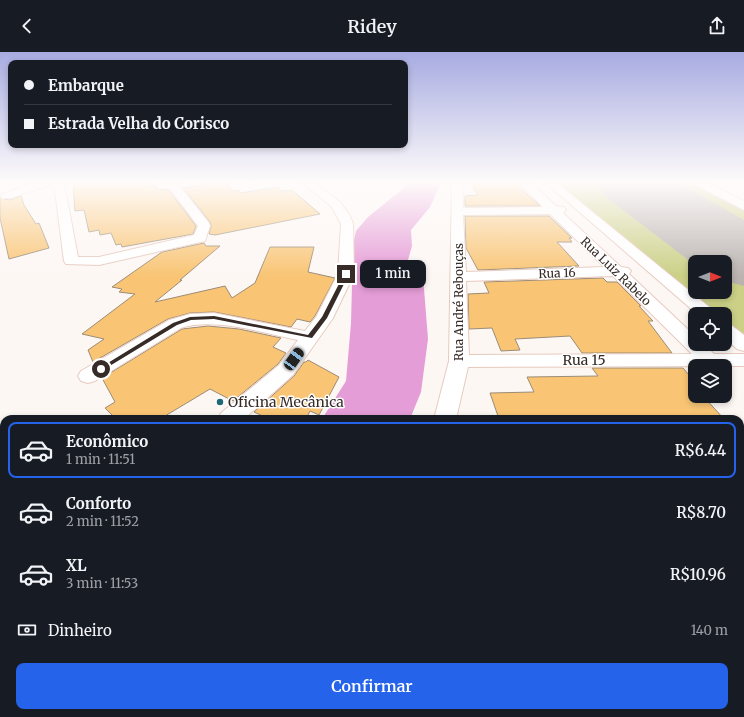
<!DOCTYPE html>
<html lang="pt">
<head>
<meta charset="utf-8">
<style>
  :root { --surface:#171b24; --page:#242831; --text:#f1f3f6; --muted:#9ea1a6; --line:#363941; --accent:#2563eb }
  body { margin:0; font-family:Merriweather,serif; background:var(--page); color:var(--text); height:100vh; display:flex; flex-direction:column; font-size:15px; white-space:nowrap }
  * { box-sizing:border-box; margin:0 }
  p { font-size:13px; color:var(--muted) }
  .icon { flex:none; width:22px; height:22px; fill:none; stroke:currentColor; stroke-width:2; stroke-linecap:round; stroke-linejoin:round }
  .map { position:relative; flex:1; overflow:hidden }
  .side { position:absolute; left:0px; top:363px; width:744px; height:302px; display:flex; flex-direction:column; background:var(--surface); border-radius:12px 12px 0 0; box-shadow:0 2px 6px #0003 }
  .side>* { flex:none }
  .guide { position:absolute; left:8px; top:8px; width:400px; height:88px; border-radius:8px; box-shadow:0 2px 6px #0003; display:grid; align-content:center; height:88px; padding:0 16px; background:var(--surface) }
  .needle { width:26px; rotate:90deg }
  .buttons { position:absolute; left:688px; top:203px; display:grid; gap:8px }
  .buttons a { display:grid; place-items:center; width:44px; height:44px; border-radius:8px; background:var(--surface); box-shadow:0 2px 6px #0003; font-size:20px }
  .end { position:absolute; width:18px; height:18px; margin:-9px; border:5px solid #362b27; background:#fff; box-shadow:0 0 0 2px #fff }
  .from { border-radius:50% }
  .bubble { position:absolute; height:28px; border-radius:8px; background:var(--surface); box-shadow:0 2px 6px #0003; font-size:13px; font-weight:600; line-height:28px; text-align:center }
  .car { position:absolute; width:12px; height:24px; margin:-12px -6px; border-radius:5px; box-shadow:0 0 3px 1px #0007; background:linear-gradient(#222 24%,#8ab4d8 0 40%,#222 0 76%,#8ab4d8 0 86%,#222 0) }
  .guide b { display:flex; align-items:center; gap:14px; height:38px; font-size:15px }
  .guide b+b { border-top:1px solid var(--line) }
  .guide i { width:10px; height:10px; background:var(--text) }
  ul { padding:7px 0 0; list-style:none }
  li { display:flex; align-items:center; gap:12px; height:56px; margin:0 8px 6px; padding:0 8px; border:2px solid transparent; border-radius:8px }
  li div { flex:1 }
  li b { display:block; font-size:15px }
  li em { font-style:normal; font-weight:600 }
  li.on { border-color:var(--accent) }
  li>.icon { width:36px; height:36px; stroke-width:1.5 }
  .pay { display:flex; align-items:center; gap:10px; height:44px; padding:0 16px; font-size:15px }
  .pay p { margin-inline-start:auto }
  .cta { display:flex; gap:8px; margin-top:auto; padding:8px 16px }
  .cta a { flex:1; height:46px; border-radius:8px; background:var(--accent); color:#fff; font-size:16px; font-weight:600; line-height:46px; text-align:center }
  header { display:flex; justify-content:space-between; align-items:center; height:52px; padding:0 16px; background:var(--surface); font-size:18px; font-weight:600 }
  .map>svg:first-child { display:block }
  .green { fill:#cbd086; fill-rule:evenodd }
  .water { fill:#e59dd7 }
  .lines { fill:none; stroke-linecap:round; stroke-linejoin:round }
  .runway { fill:#bab3b0; fill-rule:evenodd }
  .building { fill:#f9c575; stroke:#9c8c76 }
  .street-casing { stroke:#e7cabe; stroke-width:2 }
  .street { fill:#fff; fill-rule:evenodd }
  .route { fill:#362b27 }
  .poi-dot { fill:#216877; stroke:#fff; stroke-width:1.5 }
  .labels { text-anchor:middle; dominant-baseline:central; stroke-width:3; stroke-linejoin:round; paint-order:stroke }
  .far-street-label { font-size:12px; fill:#362b27; stroke:#fff }
  .street-label { font-size:14px; fill:#362b27; stroke:#fff }
  .poi-label { font-size:14px; fill:#362b27; stroke:#fff; text-anchor:start }
</style>
</head>
<body>
<header><svg class="icon" aria-label="back" viewBox="0 0 24 24"><path d="M15 5l-7 7 7 7"/></svg>Ridey<svg class="icon" aria-label="share" viewBox="0 0 24 24"><path d="M12 15V3M7 8l5-5 5 5M5 13v7h14v-7"/></svg></header>
<div class="map">
<svg width="744" height="665" viewBox="0 0 744 665">
  <rect width="100%" height="100%" fill="#fdf7f4"/>
  <g class="green">
    <path d="M558 131H613L744 222V286L725 271V262H715ZM695 210H725V240H695Z"/>
    <polygon points="646,131 695,131 744,157 744,192"/>
    <rect x="0" y="578" width="3" height="87"/>
  </g>
  <g class="water">
    <polygon points="405,131 441,131 430,155 411,178 412,194 406,215 423,224 428,287 421,340 410,367 322,367 346,329 351,271 353,193 356,179 368,165 404,136"/>
    <polygon points="92,661 283,661 281,665 87,665"/>
  </g>
  <g class="lines">
    <polygon class="runway" points="596,131 679,131 744,168 744,234 725,229 725,210 695,210 695,213 606,145"/>
  </g>
  <g class="building">
    <polygon points="73,131 147,131 147,134 155,133 158,138 168,137 196,174 193,182 122,195 121,192 116,193 111,181 100,183 99,178 89,180 84,158 75,159"/>
    <polygon points="215,131 227,131 232,139 238,138 241,141 277,135 282,139 292,138 320,162 215,183 209,182 211,174 210,170 183,136"/>
    <polygon points="470,131 515,131 540,154 465,154 465,144 478,143"/>
    <polygon points="21,144 24,153 36,172 39,171 49,196 9,207 0,166 0,146 10,148"/>
    <polygon points="465,164 549,164 572,186 569,186 572,190 557,190 579,214 478,218 466,196"/>
    <polygon points="204,191 206,194 220,194 180,228 182,228 155,250 225,234 232,246 255,231 270,195 314,195 308,220 335,226 315,264 310,270 297,267 291,275 214,260 190,261 168,267 93,310 88,298 104,287 82,282 135,242 119,240 122,237 112,235 162,200"/>
    <polygon points="603,226 607,230 617,230 641,254 639,254 653,269 648,269 672,301 582,301 570,284 515,287 520,298 501,299 492,276 469,277 468,242 489,241 484,230"/>
    <polygon points="208,274 239,277 281,286 273,295 286,301 278,312 233,349 210,337 160,367 116,367 105,356 115,350 102,326 182,277"/>
    <polygon points="308,308 339,325 319,363 310,359 306,367 269,367 254,360 294,324 304,310 306,310"/>
    <polygon points="592,316 683,316 689,323 695,323 695,344 703,344 724,367 499,367 490,341 534,340 527,325 598,324"/>
  </g>
  <g class="lines">
    <g class="street-casing">
      <g id="street">
        <polygon points="35,131 51,131 50,133 10,146 2,146 0,144 2,142"/>
        <polygon points="54,131 64,131 78,205 99,205 194,183 198,174 166,131 177,131 209,171 210,174 205,189 99,213 66,212 64,209"/>
        <path d="M303 131H315L340 150 350 164 353 172 354 222 333 266 293 323 244 367H218L221 361 279 313 298 288C264 281 213 265 181 276L95 329 88 331 81 329 78 324 81 319 169 268 190 262 214 261 305 279 316 265 338 222 341 172 332 155Z"/>
        <path d="M452 131H462L463 156 543 155 520 131H531L556 154 564 155 566 158 563 161 621 215 628 216 631 219 629 222 695 284V292H704L714 302H744V314L468 315 456 367H434L449 309ZM550 162 604 215 466 220 463 163ZM613 224 692 302 469 303 466 229Z"/>
        <polygon points="546,131 557,131 713,258 716,262 697,262"/>
        <polygon points="695,131 708,131 744,149 744,158 696,133"/>
        <polygon points="725,272 731,273 744,283 744,299 737,297 725,286"/>
        <polygon points="338,661 376,661 374,665 336,665"/>
      </g>
    </g>
    <use href="#street" class="street"/>
  </g>
  <linearGradient id="sky" x2="0" y2="1"><stop stop-color="#a7abe1"/><stop offset="0.58" stop-color="#fefbfa"/><stop offset="1" stop-color="#fefbfa" stop-opacity="0"/></linearGradient>
  <rect width="744" height="224" fill="url(#sky)"/>
  <polygon class="route" points="346,220 349,222 327,266 312,286 214,267 191,268 177,273 103,318 98,317 173,271 190,265 214,264 308,283 322,265 344,222"/>
  <circle class="poi-dot" cx="220" cy="350" r="4"/>
  <g class="labels">
    <g class="far-street-label">
      <text transform="translate(616 219) rotate(44)">Rua Luiz Rabelo</text>
      <text transform="translate(557 221) rotate(-2)">Rua 16</text>
      <text transform="translate(458 250) rotate(-90)">Rua André Rebouças</text>
    </g>
    <g class="street-label">
      <text x="584" y="308">Rua 15</text>
    </g>
    <g class="poi-label">
      <text x="228" y="350">Oficina Mecânica</text>
    </g>
  </g>
</svg>
<div class="buttons">
<a><svg class="needle" viewBox="-14 -14 28 28"><path d="M0-13l5 13h-10z" fill="#e53935"/><path d="M0 13l5-13h-10z" fill="#9ea1a6"/></svg></a>
<a><svg class="icon" aria-label="locate" viewBox="0 0 24 24"><circle cx="12" cy="12" r="6"/><path d="M12 2v4M12 18v4M2 12h4M18 12h4"/></svg></a>
<a><svg class="icon" aria-label="layers" viewBox="0 0 24 24"><path d="M12 4l9 5-9 5-9-5zM3 14l9 5 9-5"/></svg></a>
</div>
<i class="end from" style="left:101px;top:317px"></i>
<i class="end" style="left:346px;top:222px"></i>
<div class="bubble" style="left:360px;top:208px;width:66px">1 min</div>
<i class="car" style="left:294px;top:307px;rotate:36deg"></i>
<div class="guide">
<b><i class="from"></i>Embarque</b>
<b><i></i>Estrada Velha do Corisco</b>
</div>
<section class="side">
<ul>
<li class="on"><svg class="icon" aria-label="car" viewBox="0 0 24 24"><path d="M5 17H2v-5l4-1 3-4h7l3 4 3 1v5h-3M9 17h6M6 11h13"/><circle cx="7" cy="17" r="2"/><circle cx="17" cy="17" r="2"/></svg><div><b>Econômico</b><p>1 min · 11:51</p></div><em>R$6.44</em></li>
<li><svg class="icon" aria-label="car" viewBox="0 0 24 24"><path d="M5 17H2v-5l4-1 3-4h7l3 4 3 1v5h-3M9 17h6M6 11h13"/><circle cx="7" cy="17" r="2"/><circle cx="17" cy="17" r="2"/></svg><div><b>Conforto</b><p>2 min · 11:52</p></div><em>R$8.70</em></li>
<li><svg class="icon" aria-label="car" viewBox="0 0 24 24"><path d="M5 17H2v-5l4-1 3-4h7l3 4 3 1v5h-3M9 17h6M6 11h13"/><circle cx="7" cy="17" r="2"/><circle cx="17" cy="17" r="2"/></svg><div><b>XL</b><p>3 min · 11:53</p></div><em>R$10.96</em></li>
</ul>
<div class="pay"><svg class="icon" aria-label="cash" viewBox="0 0 24 24"><path d="M3 7h18v10H3z"/><circle cx="12" cy="12" r="2"/></svg>Dinheiro<p>140 m</p></div>
<div class="cta"><a>Confirmar</a></div>
</section>
</div>
</body>
</html>
